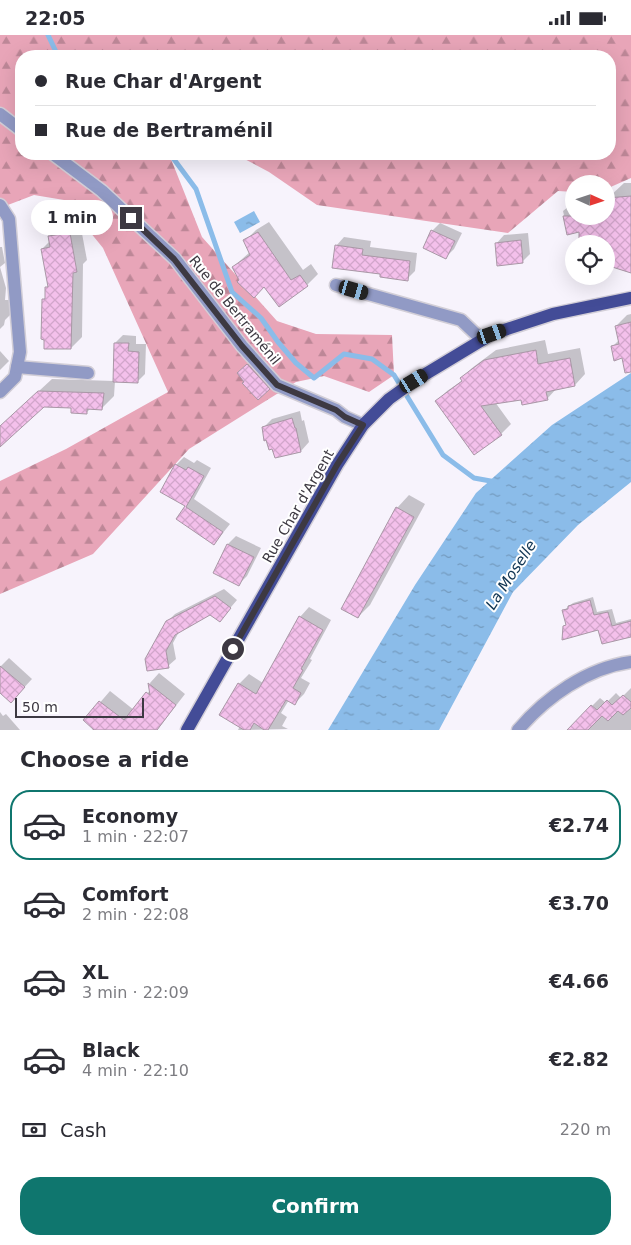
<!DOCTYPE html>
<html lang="en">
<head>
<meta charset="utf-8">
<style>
  :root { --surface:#fff; --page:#f2f2f3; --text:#2b2b33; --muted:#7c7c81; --line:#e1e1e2; --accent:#0f766e }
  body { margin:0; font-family:"DejaVu Sans",sans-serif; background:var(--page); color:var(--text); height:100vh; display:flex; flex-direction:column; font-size:19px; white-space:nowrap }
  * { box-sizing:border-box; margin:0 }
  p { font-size:16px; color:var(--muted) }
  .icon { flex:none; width:28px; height:28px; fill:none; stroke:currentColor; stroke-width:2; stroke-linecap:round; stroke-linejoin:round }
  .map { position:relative; height:695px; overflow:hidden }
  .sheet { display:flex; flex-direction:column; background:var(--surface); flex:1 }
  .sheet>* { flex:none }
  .guide { position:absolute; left:15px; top:15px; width:601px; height:110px; border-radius:20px; box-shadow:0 5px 20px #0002; display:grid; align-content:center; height:110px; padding:0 20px; background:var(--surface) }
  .needle { width:32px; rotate:93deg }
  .fabs { position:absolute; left:565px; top:140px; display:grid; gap:10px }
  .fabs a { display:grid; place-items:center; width:50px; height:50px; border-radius:50%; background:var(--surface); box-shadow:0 5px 20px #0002; font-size:25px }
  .scale { position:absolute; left:15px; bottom:12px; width:129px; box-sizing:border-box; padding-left:5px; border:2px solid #3d3942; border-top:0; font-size:14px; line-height:18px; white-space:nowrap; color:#3d3942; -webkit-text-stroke:4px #fff; paint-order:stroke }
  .end { position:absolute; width:22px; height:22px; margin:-11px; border:6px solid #3d3942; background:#fff; box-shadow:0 0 0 2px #fff }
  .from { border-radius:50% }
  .bubble { position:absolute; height:35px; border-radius:18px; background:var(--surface); box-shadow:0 5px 20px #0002; font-size:16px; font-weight:600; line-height:35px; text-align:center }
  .car { position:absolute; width:15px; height:30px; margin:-15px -8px; border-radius:6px; box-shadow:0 0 4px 1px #0007; background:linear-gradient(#222 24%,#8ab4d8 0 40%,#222 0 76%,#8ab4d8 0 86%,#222 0) }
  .guide b { display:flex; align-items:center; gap:18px; height:48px; font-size:19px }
  .guide b+b { border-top:1px solid var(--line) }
  .guide i { width:12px; height:12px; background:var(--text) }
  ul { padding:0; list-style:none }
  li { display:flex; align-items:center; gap:15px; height:70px; margin:0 10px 8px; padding:0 10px; border:2px solid transparent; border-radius:20px }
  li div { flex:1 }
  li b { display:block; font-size:19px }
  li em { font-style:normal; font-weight:600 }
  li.selected { border-color:var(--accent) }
  li>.icon { width:45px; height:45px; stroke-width:1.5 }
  h2 { padding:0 20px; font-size:22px; line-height:60px }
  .pay { display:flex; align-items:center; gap:12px; height:55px; padding:0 20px; font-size:19px }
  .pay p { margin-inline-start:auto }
  .primary-button { display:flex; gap:10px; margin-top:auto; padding:10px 20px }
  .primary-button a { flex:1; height:58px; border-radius:20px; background:var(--accent); color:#fff; font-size:20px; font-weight:600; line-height:58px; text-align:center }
  .status { display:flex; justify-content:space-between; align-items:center; height:35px; padding:0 25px; background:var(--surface); direction:ltr }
  .status svg { height:14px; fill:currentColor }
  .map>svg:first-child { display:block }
  .forest { fill:url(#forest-firs) }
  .water { fill:url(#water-ripples) }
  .shadow { fill:#0003 }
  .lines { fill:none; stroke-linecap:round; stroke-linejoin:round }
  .stream { stroke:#8bbce9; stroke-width:5 }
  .building { fill:url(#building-cross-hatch); stroke:#a997a6 }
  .minor-casing { stroke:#d2ced7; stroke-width:15 }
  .major-casing { stroke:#d2ced7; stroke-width:15 }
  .minor { stroke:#919ac5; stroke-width:12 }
  .major { stroke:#434c97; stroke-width:12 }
  .route { stroke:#3d3942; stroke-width:6 }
  .labels { text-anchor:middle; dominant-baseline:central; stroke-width:4; stroke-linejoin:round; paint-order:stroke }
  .street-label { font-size:14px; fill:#3d3942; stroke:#fff }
  .water-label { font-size:15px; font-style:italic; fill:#0f3452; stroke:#fff }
</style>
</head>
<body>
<div class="status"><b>22:05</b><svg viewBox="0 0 49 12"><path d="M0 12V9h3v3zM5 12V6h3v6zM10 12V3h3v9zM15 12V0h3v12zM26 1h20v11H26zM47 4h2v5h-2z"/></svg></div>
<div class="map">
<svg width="631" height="695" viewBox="0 0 631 695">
  <defs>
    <pattern id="forest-firs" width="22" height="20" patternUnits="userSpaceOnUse" patternTransform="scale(1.25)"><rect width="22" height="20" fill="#e8a5b8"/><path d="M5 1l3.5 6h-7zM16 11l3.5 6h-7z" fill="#bd8797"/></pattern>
    <pattern id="water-ripples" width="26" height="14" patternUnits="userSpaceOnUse" patternTransform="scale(1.25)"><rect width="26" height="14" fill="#8bbce9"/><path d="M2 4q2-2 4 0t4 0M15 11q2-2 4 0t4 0" fill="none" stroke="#739abe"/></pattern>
    <pattern id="building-cross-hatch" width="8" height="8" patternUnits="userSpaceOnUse" patternTransform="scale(1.25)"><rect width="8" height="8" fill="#f4c0eb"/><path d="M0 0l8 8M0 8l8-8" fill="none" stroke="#d2a6cb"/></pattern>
  </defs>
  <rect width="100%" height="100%" fill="#f7f3fc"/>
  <polygon class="forest" points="0,0 631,0 631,143 606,154 606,149 574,149 574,157 558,156 508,198 317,170 269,137 235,119 610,119 610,21 21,21 21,119 169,119 202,202 277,286 316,299 392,300 394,340 369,357 324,341 296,347 189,414 93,519 0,559 0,446 66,414 168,357 103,213 64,165 34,160 0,173"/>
  <g class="water">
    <polygon points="254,176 260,187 240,198 234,187"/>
    <polygon points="631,338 631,447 578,490 513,557 439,695 328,695 415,550 476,458 552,390"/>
  </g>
  <g class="shadow">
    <polygon points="624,148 631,148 631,237 608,163"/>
    <polygon points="574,167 574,181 580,195 568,198 563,176"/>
    <polygon points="269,187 303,235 311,229 318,239 307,250 265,250 241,245 233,232 250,217 245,206 256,195"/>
    <polygon points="80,188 87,225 83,229 82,302 71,313 43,265 46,262 46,253 49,250 42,214 50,206 49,202 60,191"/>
    <polygon points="440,188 462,198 454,214 446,222 432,196"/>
    <polygon points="528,198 530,219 522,227 496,209 504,200"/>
    <polygon points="344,202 371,206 370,212 417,218 415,236 407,244 336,211"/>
    <polygon points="0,212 2,212 5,228 0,232 6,253 5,265 11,265 11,279 5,285 4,290 0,294"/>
    <polygon points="631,279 631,319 612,312 619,305 616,291 627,280"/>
    <polygon points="123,300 136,301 136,309 146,309 145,339 137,347 115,346 114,361 102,373 91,373 86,378 72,372 44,371 0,412 0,392 52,344 114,346 115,308"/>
    <polygon points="545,305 548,319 580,313 585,339 575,350 557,353 547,364 522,363 495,367 511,389 501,399 437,366 447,356 463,345 462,343 472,333 496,315"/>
    <polygon points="0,316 9,326 0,335"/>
    <polygon points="255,323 276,347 269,353 246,346 245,332"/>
    <polygon points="300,376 302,386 304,385 309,407 301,416 264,392 272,384"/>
    <polygon points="184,422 194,428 197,425 211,433 194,464 230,489 214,509 178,484 186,471 176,430"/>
    <polygon points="409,460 425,469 370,570 358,582 397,473"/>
    <polygon points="236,501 261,513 247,541 239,549 215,537 228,509"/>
    <polygon points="224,554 237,565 220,585 211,578 180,595 173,608 176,624 168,631 146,624 167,587 175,579"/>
    <polygon points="593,562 597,577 612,574 616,588 631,584 631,600 567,589 563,576 573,568"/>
    <polygon points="309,572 331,585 310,624 312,625 301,643 310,648 304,659 295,668 289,665 281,678 287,682 282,691 288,694 238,695 240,691 239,649 249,639 263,648 300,582"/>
    <polygon points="9,623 32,644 19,658 0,656 0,632"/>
    <polygon points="159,638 185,659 157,695 92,695 94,693 85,685 110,656 134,675 151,654 150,648"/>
    <polygon points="631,653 631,695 568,695 600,663 606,668 616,658 621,663"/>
    <polygon points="0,677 3,681 6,679 20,695 0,695"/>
  </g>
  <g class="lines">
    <g class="stream">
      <polyline points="48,0 58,21"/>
      <polyline points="170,119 196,154 232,257 261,283 278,307 296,328 314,343 344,319 372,324 394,340 443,420 474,443 496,447"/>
    </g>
  </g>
  <g class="building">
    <polygon points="631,161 631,238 606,230 606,209 579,209 579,197 567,200 563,181 606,181 607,163"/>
    <polygon points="431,195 455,206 446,224 423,213"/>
    <polygon points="258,197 291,245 300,240 308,251 279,272 264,252 254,263 237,247 239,245 232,232 250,220 243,205"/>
    <polygon points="70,198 77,237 73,238 71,314 44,314 44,305 41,304 42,264 45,264 45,252 48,252 41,214 50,212 48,201"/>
    <polygon points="521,205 523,228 497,231 495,208"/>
    <polygon points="335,210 363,214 362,220 410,226 408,246 380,242 380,239 332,233"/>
    <polygon points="631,287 631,337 625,338 622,323 614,326 611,311 619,309 615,291"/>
    <polygon points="114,308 129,308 128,316 139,317 138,348 113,347"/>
    <polygon points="536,315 538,329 570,323 575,351 546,357 548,365 522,370 521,365 481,371 502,400 474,420 435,366 462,346 460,343 484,325"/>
    <polygon points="247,329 270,354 258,365 242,348 244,347 237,338"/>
    <polygon points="38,356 104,358 102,375 87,374 87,379 71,378 71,373 44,372 0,412 0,391"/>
    <polygon points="292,383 295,393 296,393 301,417 275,423 272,414 269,415 266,405 264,406 262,392"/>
    <polygon points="175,429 186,435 188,432 204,441 186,472 223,497 214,510 176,484 185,471 160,457"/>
    <polygon points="396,472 414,482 358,583 341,574"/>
    <polygon points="227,509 254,522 239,551 213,538"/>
    <polygon points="215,561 231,573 220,587 210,580 175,600 166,616 169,633 147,636 145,624 166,586"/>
    <polygon points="590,565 594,580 608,577 612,591 631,586 631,602 602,609 598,595 562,605 563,591 566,590 562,575 568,574 568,571"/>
    <polygon points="299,581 323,595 301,634 303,635 293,653 301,658 295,670 286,665 268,695 264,695 254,688 250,695 244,695 219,680 238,648 256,659"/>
    <polygon points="0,631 25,652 11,668 0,658"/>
    <polygon points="148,648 176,670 157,695 94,695 83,685 99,666 124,685 146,657 150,660"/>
    <polygon points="623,660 631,667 631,673 623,680 618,676 608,686 602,681 588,695 567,695 591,670 597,675 607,665 612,670"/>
  </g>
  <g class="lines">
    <g class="minor-casing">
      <g id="minor">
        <polyline points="0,79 21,95"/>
        <polyline points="53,119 102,156 175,224 242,311 277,350 336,375 345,382 363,390"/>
        <polyline points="0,170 9,184 20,317 15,342 0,357"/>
        <polyline points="336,250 461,285 482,305"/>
        <polyline points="17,332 88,338"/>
        <path d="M518 695C546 662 587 633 631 627"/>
      </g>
    </g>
    <g class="major-casing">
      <polyline id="major" points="187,695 337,430 363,390 389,364 414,346 492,299 553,279 631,263"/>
    </g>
    <use href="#minor" class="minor"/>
    <use href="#major" class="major"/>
  </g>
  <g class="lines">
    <polyline class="route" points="131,183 174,224 242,311 277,350 336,375 345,382 363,390 337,430 233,614"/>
  </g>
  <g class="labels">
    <g class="street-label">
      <text transform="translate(235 275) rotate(51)">Rue de Bertraménil</text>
      <text transform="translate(298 471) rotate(-60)">Rue Char d'Argent</text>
    </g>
    <g class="water-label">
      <text transform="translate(511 540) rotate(-57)">La Moselle</text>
    </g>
  </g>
</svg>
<div class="fabs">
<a><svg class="needle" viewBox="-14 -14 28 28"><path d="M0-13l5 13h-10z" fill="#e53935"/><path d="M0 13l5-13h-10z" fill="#7c7c81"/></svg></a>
<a><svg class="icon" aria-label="locate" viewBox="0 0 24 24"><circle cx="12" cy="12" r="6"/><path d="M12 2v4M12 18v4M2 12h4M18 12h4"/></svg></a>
</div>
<div class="scale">50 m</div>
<i class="end from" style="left:233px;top:614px"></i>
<i class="end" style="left:131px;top:183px"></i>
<div class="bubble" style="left:31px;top:165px;width:82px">1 min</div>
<i class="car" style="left:354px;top:255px;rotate:106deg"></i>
<i class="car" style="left:492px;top:299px;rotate:71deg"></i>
<i class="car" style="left:414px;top:346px;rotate:59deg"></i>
<div class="guide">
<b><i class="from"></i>Rue Char d'Argent</b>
<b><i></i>Rue de Bertraménil</b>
</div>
</div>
<section class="sheet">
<h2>Choose a ride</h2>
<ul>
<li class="selected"><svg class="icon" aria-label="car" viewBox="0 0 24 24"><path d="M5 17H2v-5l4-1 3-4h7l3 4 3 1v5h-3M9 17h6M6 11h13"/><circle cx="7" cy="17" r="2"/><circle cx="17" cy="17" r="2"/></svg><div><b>Economy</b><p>1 min · 22:07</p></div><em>€2.74</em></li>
<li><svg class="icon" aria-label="car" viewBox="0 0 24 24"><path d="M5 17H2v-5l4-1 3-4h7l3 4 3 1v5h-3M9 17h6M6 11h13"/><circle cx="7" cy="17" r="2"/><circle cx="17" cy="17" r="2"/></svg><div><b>Comfort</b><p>2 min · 22:08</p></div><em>€3.70</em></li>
<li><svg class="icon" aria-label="car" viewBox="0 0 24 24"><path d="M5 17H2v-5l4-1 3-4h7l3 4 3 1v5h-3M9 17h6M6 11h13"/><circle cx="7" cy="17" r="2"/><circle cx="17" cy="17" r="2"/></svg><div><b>XL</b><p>3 min · 22:09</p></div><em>€4.66</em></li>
<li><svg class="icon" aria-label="car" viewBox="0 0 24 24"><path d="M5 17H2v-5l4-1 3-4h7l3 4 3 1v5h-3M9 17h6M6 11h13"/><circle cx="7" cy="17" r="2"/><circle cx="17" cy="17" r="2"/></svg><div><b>Black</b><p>4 min · 22:10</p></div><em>€2.82</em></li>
</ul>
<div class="pay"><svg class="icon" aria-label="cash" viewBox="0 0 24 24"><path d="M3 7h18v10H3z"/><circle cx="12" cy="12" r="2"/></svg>Cash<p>220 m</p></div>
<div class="primary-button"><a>Confirm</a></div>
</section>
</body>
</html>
